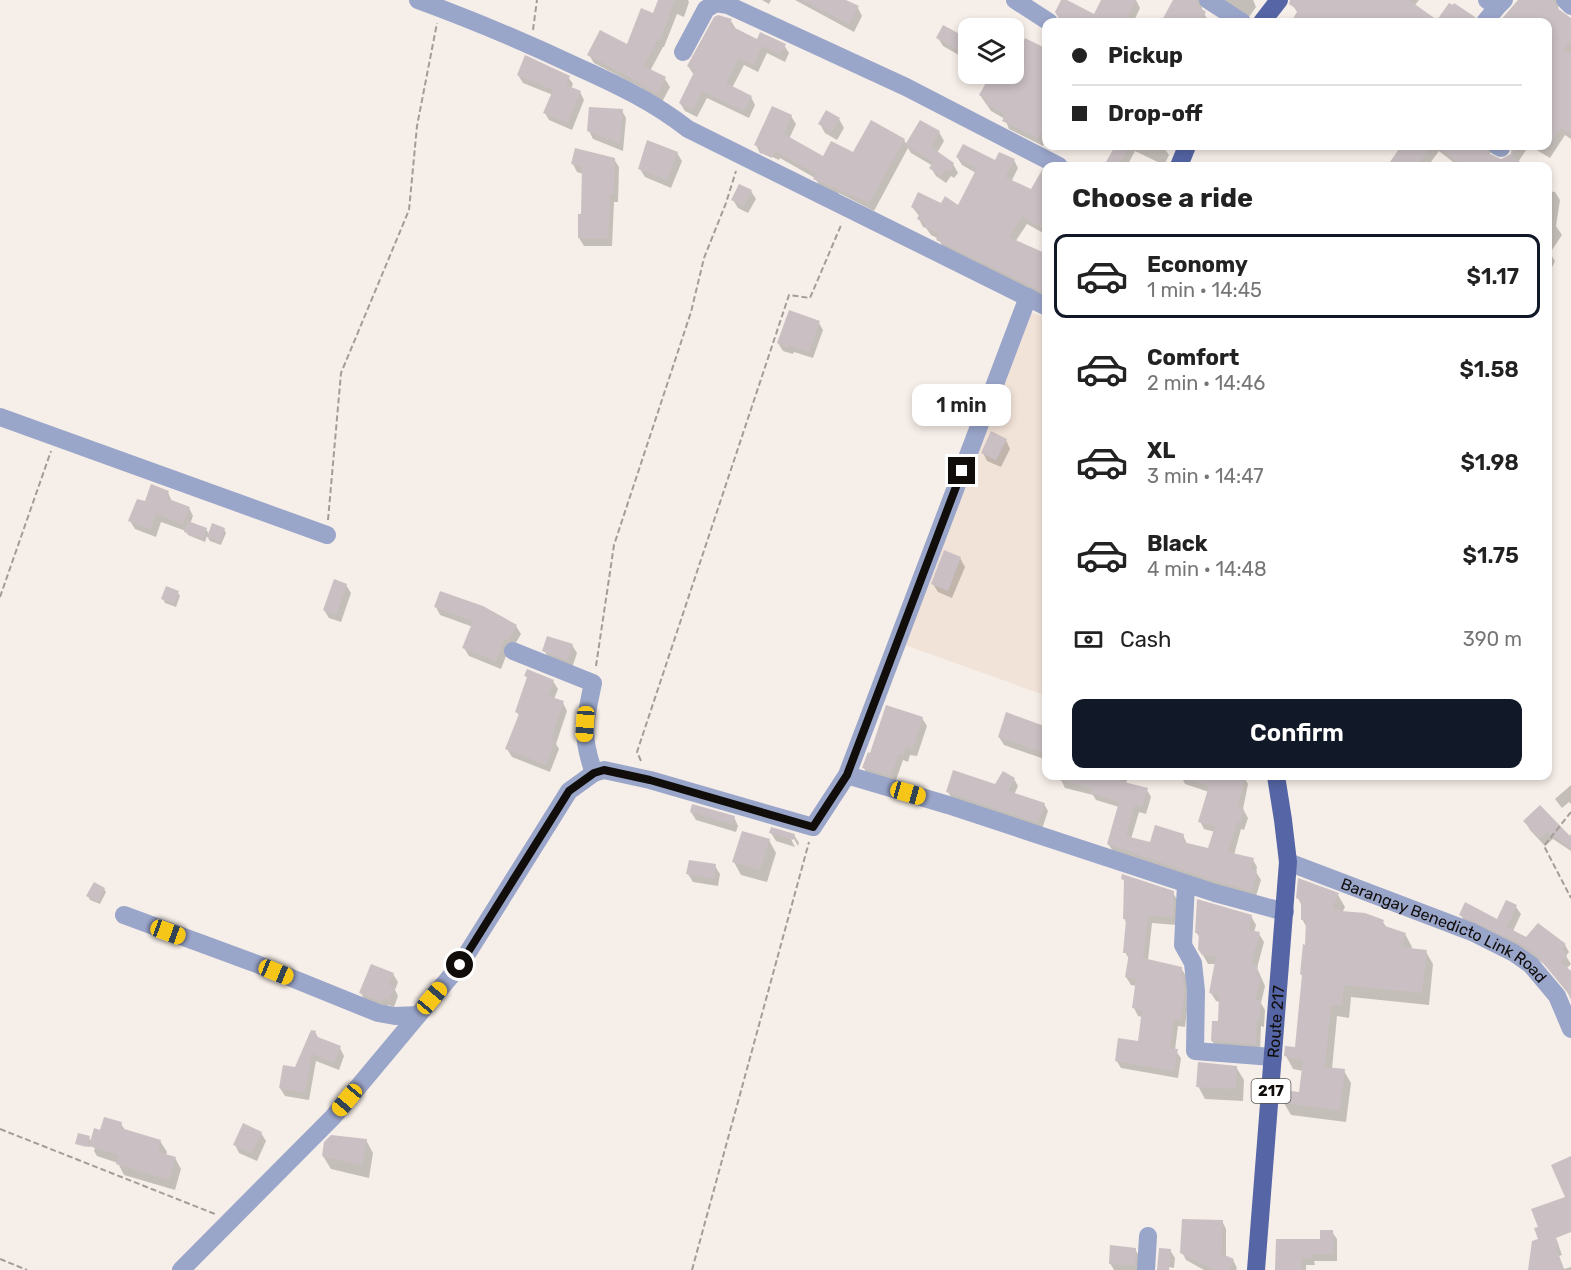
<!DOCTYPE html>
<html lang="en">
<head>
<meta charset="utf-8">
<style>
  :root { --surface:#fff; --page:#f6f6f6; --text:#222; --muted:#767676; --line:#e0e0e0; --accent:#111827 }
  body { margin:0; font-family:Rubik,sans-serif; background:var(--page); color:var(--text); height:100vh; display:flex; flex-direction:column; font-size:22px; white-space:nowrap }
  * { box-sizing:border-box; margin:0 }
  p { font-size:20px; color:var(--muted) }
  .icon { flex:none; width:33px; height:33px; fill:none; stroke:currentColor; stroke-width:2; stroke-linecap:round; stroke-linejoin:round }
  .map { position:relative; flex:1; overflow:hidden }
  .side { position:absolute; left:1042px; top:162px; width:510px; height:618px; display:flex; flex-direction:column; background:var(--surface); border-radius:12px; box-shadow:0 3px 9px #0003 }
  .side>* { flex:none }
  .guide { position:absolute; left:1042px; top:18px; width:510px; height:132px; border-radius:12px; box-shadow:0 3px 9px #0003; display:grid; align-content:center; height:132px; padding:0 30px; background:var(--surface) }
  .tools { position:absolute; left:958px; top:18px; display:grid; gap:12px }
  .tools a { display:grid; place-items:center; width:66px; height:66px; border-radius:12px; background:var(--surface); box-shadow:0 3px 9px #0003; font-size:30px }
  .end { position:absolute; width:27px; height:27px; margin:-14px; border:8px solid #100d0b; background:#fff; box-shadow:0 0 0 3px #fff }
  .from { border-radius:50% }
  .bubble { position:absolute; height:42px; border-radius:12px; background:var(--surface); box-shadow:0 3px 9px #0003; font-size:20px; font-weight:600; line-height:42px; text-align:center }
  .car { position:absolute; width:18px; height:36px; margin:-18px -9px; border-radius:8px; box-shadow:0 0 4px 2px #0007; background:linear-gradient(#f5c518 24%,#345 0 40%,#f5c518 0 76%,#345 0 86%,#f5c518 0) }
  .guide b { display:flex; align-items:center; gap:21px; height:57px; font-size:22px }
  .guide b+b { border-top:2px solid var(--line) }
  .guide i { width:15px; height:15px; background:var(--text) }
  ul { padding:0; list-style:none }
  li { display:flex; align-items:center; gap:18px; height:84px; margin:0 12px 9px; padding:0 18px; border:3px solid transparent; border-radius:12px }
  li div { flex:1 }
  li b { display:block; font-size:22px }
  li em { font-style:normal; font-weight:600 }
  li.selected { border-color:var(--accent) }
  li>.icon { width:54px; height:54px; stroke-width:1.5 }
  h2 { padding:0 30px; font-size:27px; line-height:72px }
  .pay { display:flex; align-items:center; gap:15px; height:66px; padding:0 30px; font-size:22px }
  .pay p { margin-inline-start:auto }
  .button { display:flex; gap:12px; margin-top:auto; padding:12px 30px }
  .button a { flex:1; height:69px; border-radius:12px; background:var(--accent); color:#fff; font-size:24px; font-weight:600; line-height:69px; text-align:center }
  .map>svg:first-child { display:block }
  .built { fill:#f2e3d8 }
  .shadow { fill:#0003 }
  .building { fill:#cac0c3 }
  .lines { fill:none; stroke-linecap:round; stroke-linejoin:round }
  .path { stroke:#a39d98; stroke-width:2; stroke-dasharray:6 3; stroke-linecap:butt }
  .minor { stroke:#9aa5ca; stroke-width:18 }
  .major { stroke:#5565a5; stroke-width:18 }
  .route { stroke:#100d0b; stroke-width:8 }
  .labels { text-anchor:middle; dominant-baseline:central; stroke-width:5; stroke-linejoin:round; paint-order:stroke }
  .shield { fill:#fff; stroke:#585654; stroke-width:1.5 }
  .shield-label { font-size:15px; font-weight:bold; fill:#100d0b }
  .street-label { font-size:16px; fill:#100d0b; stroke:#fff }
</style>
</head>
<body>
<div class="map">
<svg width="1571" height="1270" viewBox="0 0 1571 1270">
  <rect width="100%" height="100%" fill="#f6eee8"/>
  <polygon class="built" points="1031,312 1047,319 1047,696 902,644"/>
  <g class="shadow">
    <polygon points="660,0 688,0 689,2 684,17 677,14 664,47 663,47 650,71 665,79 670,87 662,102 644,92 642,88 594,63 589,55 627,46 654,15"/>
    <polygon points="762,0 771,0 769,4"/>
    <polygon points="795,0 843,0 858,8 862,16 854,32"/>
    <polygon points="1063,0 1095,16 1103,0 1136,0 1140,8 1134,21 1136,22 1062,22 1056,12"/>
    <polygon points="1175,0 1206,0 1202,3 1202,10 1209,22 1162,22"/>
    <polygon points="1222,0 1253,0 1256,7 1249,17"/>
    <polygon points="1293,0 1419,0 1414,6 1438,22 1449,5 1473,17 1476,22 1293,22 1298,13 1291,3"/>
    <polygon points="1521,0 1562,0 1558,7 1559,11 1568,19 1571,18 1571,139 1565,135 1550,158 1530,146 1548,146 1548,22 1501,22"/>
    <polygon points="731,21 736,29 758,41 784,45 789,53 785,62 767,53 758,72 744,65 732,88 751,97 755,105 749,118 707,98 697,117 685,111 680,103 694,75 688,66"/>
    <polygon points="938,38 969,40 969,61 943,46"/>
    <polygon points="1014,41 1047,56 1047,138 1043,146 1009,129 1005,119 991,111 980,95 991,74 1014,74"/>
    <polygon points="518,75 568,77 573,84 571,89 580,92 584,100 572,130 549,120 545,113 553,95 523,83"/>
    <polygon points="622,111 626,118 623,151 593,139 589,131"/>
    <polygon points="827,112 839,119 844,128 837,140 825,133 820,124"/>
    <polygon points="791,116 796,124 789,139 823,158 854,154 904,140 907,145 939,132 944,141 937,153 953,164 958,173 954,178 951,176 946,183 936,176 931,168 933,166 911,153 908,148 874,211 839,193 838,196 820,187 815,178 780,158 779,160 762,152 762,154 760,153 756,145"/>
    <polygon points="1116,146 1163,146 1169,155 1164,165 1135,151 1127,166 1110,166 1108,162"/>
    <polygon points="1402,146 1494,146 1489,155 1501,161 1509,158 1514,148 1511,146 1529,146 1518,162 1524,166 1458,166 1439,151 1428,166 1394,166 1391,162"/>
    <polygon points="677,153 682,161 671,188 645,177 640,169"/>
    <polygon points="957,157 995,162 1014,160 1018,168 1011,182 1031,191 1047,174 1047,235 1027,224 1015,242 1043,254 1047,247 1047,299 943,248 939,239 931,235 926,228 923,227 919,219 920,217 912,207 941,205 959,207 976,173 962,165"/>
    <polygon points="614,159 619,167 618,202 614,202 612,246 584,246 579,238 583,215 583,174 577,172 573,164"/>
    <polygon points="751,191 756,199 748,213 738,208 733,200"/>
    <polygon points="1548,191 1555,192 1560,200 1556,226 1562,235 1550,253 1555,261 1548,276"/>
    <polygon points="819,323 823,330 813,358 794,352 793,354 783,351 778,343"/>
    <polygon points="1006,440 1010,449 1001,467 987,461 983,453"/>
    <polygon points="168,492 172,502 189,508 193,516 190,524 206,529 209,534 224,529 226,533 221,545 210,541 207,536 205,542 188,535 186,531 161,522 156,537 135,529 130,521 145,503"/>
    <polygon points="960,558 965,567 952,598 938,592 933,584"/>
    <polygon points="346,585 351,593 341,622 329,618 324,610"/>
    <polygon points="178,593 180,596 176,607 165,603 163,599"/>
    <polygon points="436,607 516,626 521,634 513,648 510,646 501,669 469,656 464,648 473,627 440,615"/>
    <polygon points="572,645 577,653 572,668 549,659 544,650"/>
    <polygon points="526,676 553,681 558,689 554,699 563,703 567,711 556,744 559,749 550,772 512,757 507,749 520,717 517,712 528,680"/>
    <polygon points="922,718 927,726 917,756 910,755 908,762 903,760 895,783 868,776 864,768"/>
    <polygon points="1047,727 1047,760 1004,745 999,737"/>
    <polygon points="1062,776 1101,776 1108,778 1109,776 1128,776 1126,784 1147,790 1151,797 1146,814 1139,812 1131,839 1152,844 1183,835 1187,844 1209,850 1215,832 1204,829 1200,821 1209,792 1185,784 1181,776 1244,777 1248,784 1243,809 1248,818 1244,830 1241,829 1234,855 1253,860 1257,867 1256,872 1261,880 1256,896 1258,898 1113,851 1108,844 1119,807 1096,800 1093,795 1065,788 1061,780"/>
    <polygon points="1014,779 1018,786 1014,795 1044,804 1048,811 1042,829 952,799 948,792 995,786"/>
    <polygon points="1571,785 1571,804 1569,802 1562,808 1555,799"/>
    <polygon points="691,812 734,817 738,826 736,832 696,820"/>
    <polygon points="1525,821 1569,837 1571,834 1571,851 1553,839 1545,846 1530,830"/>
    <polygon points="771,833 794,835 799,843 798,846 794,839 791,839 795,847 776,841"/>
    <polygon points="769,840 776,853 767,882 741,875 734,862"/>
    <polygon points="715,866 720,874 718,886 693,882 688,874"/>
    <polygon points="1123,879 1173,893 1178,901 1177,925 1152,923 1148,960 1181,968 1186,976 1188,1001 1185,1027 1178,1026 1175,1050 1181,1058 1178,1078 1121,1068 1116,1060 1139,1042 1142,1017 1138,1016 1134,1008 1137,986 1131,985 1126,977 1130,961 1125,952 1127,924 1124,918 1125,883"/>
    <polygon points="104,889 106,892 100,904 90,900 88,896"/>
    <polygon points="1338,895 1345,907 1342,913 1383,922 1387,928 1405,934 1412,947 1411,950 1426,952 1433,964 1429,1005 1351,997 1349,1018 1337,1016 1332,1069 1344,1071 1351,1083 1346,1122 1291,1115 1284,1103 1300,1093 1303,1071 1293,1069 1286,1056 1296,1049 1303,977 1301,974 1307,946 1307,928 1302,919 1302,906 1298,898"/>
    <polygon points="1507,902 1516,907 1521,914 1513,931 1527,939 1565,945 1569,952 1566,956 1571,964 1566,969 1571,973 1571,997 1544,964 1525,951 1465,923 1461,915 1498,921"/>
    <polygon points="1251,916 1256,925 1254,933 1259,934 1264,942 1257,968 1265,986 1261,1003 1265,1010 1264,1027 1261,1026 1260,1052 1217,1049 1212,1041 1219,1023 1220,1002 1216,1001 1211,993 1216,964 1208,964 1199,948 1200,938 1196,932"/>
    <polygon points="393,974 398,982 395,990 398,996 394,1007 388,1005 386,1010 365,1001 361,993"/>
    <polygon points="315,1032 319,1039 340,1048 344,1056 339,1070 316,1061 309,1100 285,1096 280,1088 296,1069"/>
    <polygon points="1236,1067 1244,1080 1243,1101 1205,1099 1198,1086"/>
    <polygon points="105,1119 121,1124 125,1130 160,1141 167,1152 166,1156 175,1158 181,1169 175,1190 124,1175 118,1163 97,1156 94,1151 95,1148 90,1145 90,1147 77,1143 77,1145 76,1143 79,1135 89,1138 92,1142 95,1130 101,1132"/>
    <polygon points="261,1133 266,1141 257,1161 239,1153 235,1145"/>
    <polygon points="366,1140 373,1153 369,1178 331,1169 323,1156"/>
    <polygon points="1547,1214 1562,1255 1559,1256 1564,1269 1571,1267 1571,1270 1529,1270 1540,1240 1540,1228"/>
    <polygon points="1222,1221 1226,1229 1226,1257 1233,1260 1237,1268 1236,1270 1204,1270 1186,1260 1182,1252"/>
    <polygon points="1332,1232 1337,1239 1337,1261 1314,1261 1315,1265 1306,1265 1306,1270 1277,1270"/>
    <polygon points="1135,1249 1140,1258 1139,1270 1114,1270 1110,1263"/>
    <polygon points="1170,1250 1175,1258 1174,1268 1164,1266"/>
  </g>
  <g class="building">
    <polygon points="658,0 675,0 660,40 658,39 644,66 666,77 658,95 638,83 639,82 587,55 600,30 627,44 641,8 653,13"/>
    <polygon points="802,0 846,0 859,6 849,24"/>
    <polygon points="1061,0 1067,0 1094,14 1101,0 1136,0 1125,22 1061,22 1055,12"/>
    <polygon points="1173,0 1197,0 1198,6 1206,12 1200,22 1161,22"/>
    <polygon points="1290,0 1409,0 1437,20 1449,3 1453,5 1454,3 1475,17 1474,22 1291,22 1298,10 1289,4"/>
    <polygon points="1518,0 1554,0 1557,8 1571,18 1571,40 1564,49 1571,54 1571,135 1561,128 1548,147 1548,22 1499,22"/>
    <polygon points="718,15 732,19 729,25 757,39 760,32 786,44 780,55 762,46 753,65 739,58 726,83 752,96 744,111 702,91 693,110 679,103 695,70 687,66 714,17"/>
    <polygon points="943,25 969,39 969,56 936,38"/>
    <polygon points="1014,38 1023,43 1025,38 1047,49 1047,121 1038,138 1002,121 1005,115 985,103 987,100 979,95 991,74 1014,74"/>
    <polygon points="525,55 570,76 566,85 581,91 568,123 543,113 553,90 517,75"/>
    <polygon points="772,106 792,115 784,134 823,156 831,141 853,152 871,120 905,139 869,203 813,179 816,174 775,151 772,158 759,152 761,148 754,145"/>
    <polygon points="589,107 623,109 620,144 587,131"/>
    <polygon points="826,110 840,118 832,132 818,124"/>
    <polygon points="920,120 940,131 931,147 954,163 950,171 946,169 941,176 929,168 934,162 905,145"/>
    <polygon points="647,140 678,152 667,180 638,169"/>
    <polygon points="963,144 995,160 999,152 1015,159 1005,177 1031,189 1042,170 1047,172 1047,231 1022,216 1009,237 1047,254 1047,294 936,240 939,234 924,227 926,223 917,219 920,212 911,207 918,192 941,203 945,196 958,205 977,168 956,157"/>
    <polygon points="1115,146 1129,146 1118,166 1106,162"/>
    <polygon points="1401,146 1431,146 1417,166 1397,166 1390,162"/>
    <polygon points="1437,146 1486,146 1488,153 1501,159 1511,154 1512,146 1519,146 1512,156 1526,166 1463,166"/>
    <polygon points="575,148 615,158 614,194 610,194 608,239 578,238 578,214 581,214 582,167 571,164"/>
    <polygon points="739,184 752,190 744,206 731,200"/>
    <polygon points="789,310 820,321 809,352 790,345 789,348 777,343"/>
    <polygon points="991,431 1007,439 996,460 981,453"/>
    <polygon points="151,484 169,491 166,498 190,507 183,524 156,514 151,529 128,521 137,499 145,501"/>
    <polygon points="188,521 207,528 203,539 184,532"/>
    <polygon points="212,523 225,528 220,542 207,537"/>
    <polygon points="944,550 961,557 948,591 931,584"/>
    <polygon points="334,579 347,584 336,615 323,610"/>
    <polygon points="166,586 179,591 174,604 161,599"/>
    <polygon points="440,591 483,606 517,625 508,641 505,639 496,661 462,648 473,621 434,607"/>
    <polygon points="547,636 573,644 568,661 542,651"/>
    <polygon points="527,669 554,680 548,696 564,701 551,738 555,740 546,765 505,749 519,714 515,712 527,677 524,676"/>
    <polygon points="886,705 923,717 913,748 906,747 903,755 899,753 891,776 862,768 868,752 870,753"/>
    <polygon points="1006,712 1047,727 1047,754 998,737"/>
    <polygon points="953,770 995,784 1003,771 1015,778 1008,791 1045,803 1038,823 946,792"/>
    <polygon points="1055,776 1122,776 1120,781 1148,788 1142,807 1135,805 1126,836 1150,842 1155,825 1184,834 1183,842 1208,848 1215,826 1198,822 1209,786 1182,778 1183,776 1245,776 1238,807 1244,809 1240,823 1237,822 1228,852 1254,858 1251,869 1257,871 1252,891 1256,892 1218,882 1107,844 1119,802 1090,793 1092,789 1055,779"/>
    <polygon points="692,804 735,816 732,824 690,812"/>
    <polygon points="1540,805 1571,837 1571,848 1547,832 1540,839 1523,821"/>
    <polygon points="771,827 795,834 793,840 769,833"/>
    <polygon points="742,831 770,839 760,870 732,862"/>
    <polygon points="689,860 716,864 714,879 686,874"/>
    <polygon points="1122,874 1174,891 1173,917 1148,916 1143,958 1182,967 1182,976 1183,976 1185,992 1181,1020 1174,1019 1170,1048 1178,1049 1174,1071 1115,1061 1118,1038 1138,1041 1142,1010 1132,1008 1136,979 1125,977 1129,953 1123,953 1126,919 1123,919 1124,880 1121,879"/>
    <polygon points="1298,878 1339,893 1332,909 1341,909 1341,911 1365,913 1384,920 1382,925 1406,933 1401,947 1427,950 1422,993 1344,985 1342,1006 1331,1005 1325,1067 1345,1069 1340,1110 1282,1103 1284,1090 1299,1092 1303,1060 1284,1056 1285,1046 1295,1047 1302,975 1300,974 1303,944 1305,945 1306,920 1301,920 1301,900 1296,898"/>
    <polygon points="94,882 105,888 98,902 86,896"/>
    <polygon points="1197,899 1252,915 1249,930 1260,932 1251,964 1258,966 1256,975 1261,976 1255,1000 1261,1000 1260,1019 1257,1018 1256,1044 1211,1041 1212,1021 1218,1021 1219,995 1209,993 1216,956 1202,955 1198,949 1199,933 1195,933"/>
    <polygon points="1506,900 1517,905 1507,927 1526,937 1538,923 1566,944 1561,949 1567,955 1561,962 1571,971 1571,1000 1566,989 1537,956 1519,943 1459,915 1465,902 1497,919"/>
    <polygon points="371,964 394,973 389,985 395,987 389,1000 384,998 381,1002 359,993"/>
    <polygon points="311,1030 316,1031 315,1036 341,1046 334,1063 312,1054 305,1093 279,1088 283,1065 295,1067"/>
    <polygon points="1198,1062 1237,1066 1236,1089 1196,1087"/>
    <polygon points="104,1117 122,1122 121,1128 161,1140 158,1152 176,1157 169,1180 116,1164 119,1155 89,1146 94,1128 100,1130"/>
    <polygon points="243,1123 262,1132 252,1153 233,1145"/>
    <polygon points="78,1133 90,1136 87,1147 75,1144"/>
    <polygon points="331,1135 367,1139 362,1166 322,1156 324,1142"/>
    <polygon points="1571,1156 1571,1232 1556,1238 1559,1246 1556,1247 1564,1270 1528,1270 1532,1241 1538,1239 1534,1228 1538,1227 1531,1209 1565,1197 1551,1165"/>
    <polygon points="1182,1219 1223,1220 1222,1254 1234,1259 1229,1270 1215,1270 1180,1253"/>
    <polygon points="1320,1230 1333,1230 1334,1254 1311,1254 1311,1258 1302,1258 1302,1270 1275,1270 1276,1239 1320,1239"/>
    <polygon points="1110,1245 1136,1248 1135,1266 1109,1264"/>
    <polygon points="1159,1248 1171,1249 1169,1270 1157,1270"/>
  </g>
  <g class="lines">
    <g class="path">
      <polyline points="533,30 537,0"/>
      <polyline points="328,520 341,373 409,210 417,126 437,23"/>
      <polyline points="0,597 51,451"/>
      <polyline points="596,666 614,545 691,312 704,258 726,203 736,171"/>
      <polyline points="641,761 637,752 789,295 810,298 842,223"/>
      <polyline points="1571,812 1544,846 1571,898"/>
      <polyline points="0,1129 215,1214"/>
      <polyline points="0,1259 27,1270"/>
      <polyline points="692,1270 809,842"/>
    </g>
    <g class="minor">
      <path d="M418 0C473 20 527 43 580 68 618 85 655 103 688 129L1047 307"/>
      <polyline points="1015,0 1049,22"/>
      <polyline points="1208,0 1242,22"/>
      <polyline points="1487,0 1497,7 1504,0"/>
      <polyline points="1565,0 1571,6"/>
      <polyline points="1485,22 1497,7"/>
      <polyline points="683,52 706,9 716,3 728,5 906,87 1059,166"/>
      <polyline points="1497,146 1501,148"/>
      <polyline points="0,417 327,535"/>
      <path d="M513 651 593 683C585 722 580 734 594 773"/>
      <polyline points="847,775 948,805 1215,893 1285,912"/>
      <path id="s1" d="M1288 862 1472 932 1514 953 1531 965 1557 996 1571 1029"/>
      <polyline points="1186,884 1183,945 1193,963 1196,991 1195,1051 1273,1057"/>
      <polyline points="124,915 257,964 378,1013 395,1016 418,1015"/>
      <polyline points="181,1270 333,1117 460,965 569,791 594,773 604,770 650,780 813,827 847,775 1028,297"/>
      <polyline points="1146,1270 1148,1236"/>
    </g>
    <g class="major">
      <polyline points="1262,22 1279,0"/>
      <polyline points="1179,166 1187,146"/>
      <path id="s2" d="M1256 1270 1288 862 1283 820 1276 776"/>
    </g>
  </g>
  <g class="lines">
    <polyline class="route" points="460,965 569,791 594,773 604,770 650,780 813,827 847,775 962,471"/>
  </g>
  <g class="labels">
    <rect class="shield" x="1251.5" y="1079" width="39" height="24" rx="4.5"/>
    <g class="shield-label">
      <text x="1271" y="1091">217</text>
    </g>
    <g class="street-label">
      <text stroke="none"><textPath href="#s1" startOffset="171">Barangay Benedicto Link Road</textPath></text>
      <text stroke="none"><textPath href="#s2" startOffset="249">Route 217</textPath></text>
    </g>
  </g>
</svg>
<div class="tools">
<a><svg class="icon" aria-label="layers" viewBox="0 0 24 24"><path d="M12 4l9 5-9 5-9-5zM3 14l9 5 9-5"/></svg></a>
</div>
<i class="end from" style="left:460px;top:965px"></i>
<i class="end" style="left:962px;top:471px"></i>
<div class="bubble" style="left:912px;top:384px;width:99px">1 min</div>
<i class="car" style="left:585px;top:724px;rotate:184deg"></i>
<i class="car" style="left:908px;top:793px;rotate:106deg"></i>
<i class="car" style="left:168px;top:932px;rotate:110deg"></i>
<i class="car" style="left:276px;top:972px;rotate:112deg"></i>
<i class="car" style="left:432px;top:998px;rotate:40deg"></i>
<i class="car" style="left:347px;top:1100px;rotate:220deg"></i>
<div class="guide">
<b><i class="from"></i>Pickup</b>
<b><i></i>Drop-off</b>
</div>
<section class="side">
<h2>Choose a ride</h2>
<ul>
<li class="selected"><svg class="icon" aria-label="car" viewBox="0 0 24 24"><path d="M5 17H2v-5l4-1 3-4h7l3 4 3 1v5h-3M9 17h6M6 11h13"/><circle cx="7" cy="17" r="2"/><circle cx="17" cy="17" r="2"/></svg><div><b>Economy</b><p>1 min · 14:45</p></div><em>$1.17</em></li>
<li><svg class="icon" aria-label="car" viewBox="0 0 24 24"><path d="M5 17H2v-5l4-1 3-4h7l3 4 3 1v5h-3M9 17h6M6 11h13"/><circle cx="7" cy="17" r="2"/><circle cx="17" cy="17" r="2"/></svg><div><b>Comfort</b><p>2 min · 14:46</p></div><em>$1.58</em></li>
<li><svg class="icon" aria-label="car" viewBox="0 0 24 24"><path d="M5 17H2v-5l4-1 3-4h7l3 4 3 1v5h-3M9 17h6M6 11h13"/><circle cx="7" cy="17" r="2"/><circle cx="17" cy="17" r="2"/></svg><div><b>XL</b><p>3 min · 14:47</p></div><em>$1.98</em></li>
<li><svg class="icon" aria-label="car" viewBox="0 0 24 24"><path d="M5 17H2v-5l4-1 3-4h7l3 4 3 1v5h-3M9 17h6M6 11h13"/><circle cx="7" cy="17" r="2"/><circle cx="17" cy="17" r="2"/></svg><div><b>Black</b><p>4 min · 14:48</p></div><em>$1.75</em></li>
</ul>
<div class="pay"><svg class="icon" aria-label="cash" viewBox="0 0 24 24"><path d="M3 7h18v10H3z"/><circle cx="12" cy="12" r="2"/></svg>Cash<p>390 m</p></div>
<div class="button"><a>Confirm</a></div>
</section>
</div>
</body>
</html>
